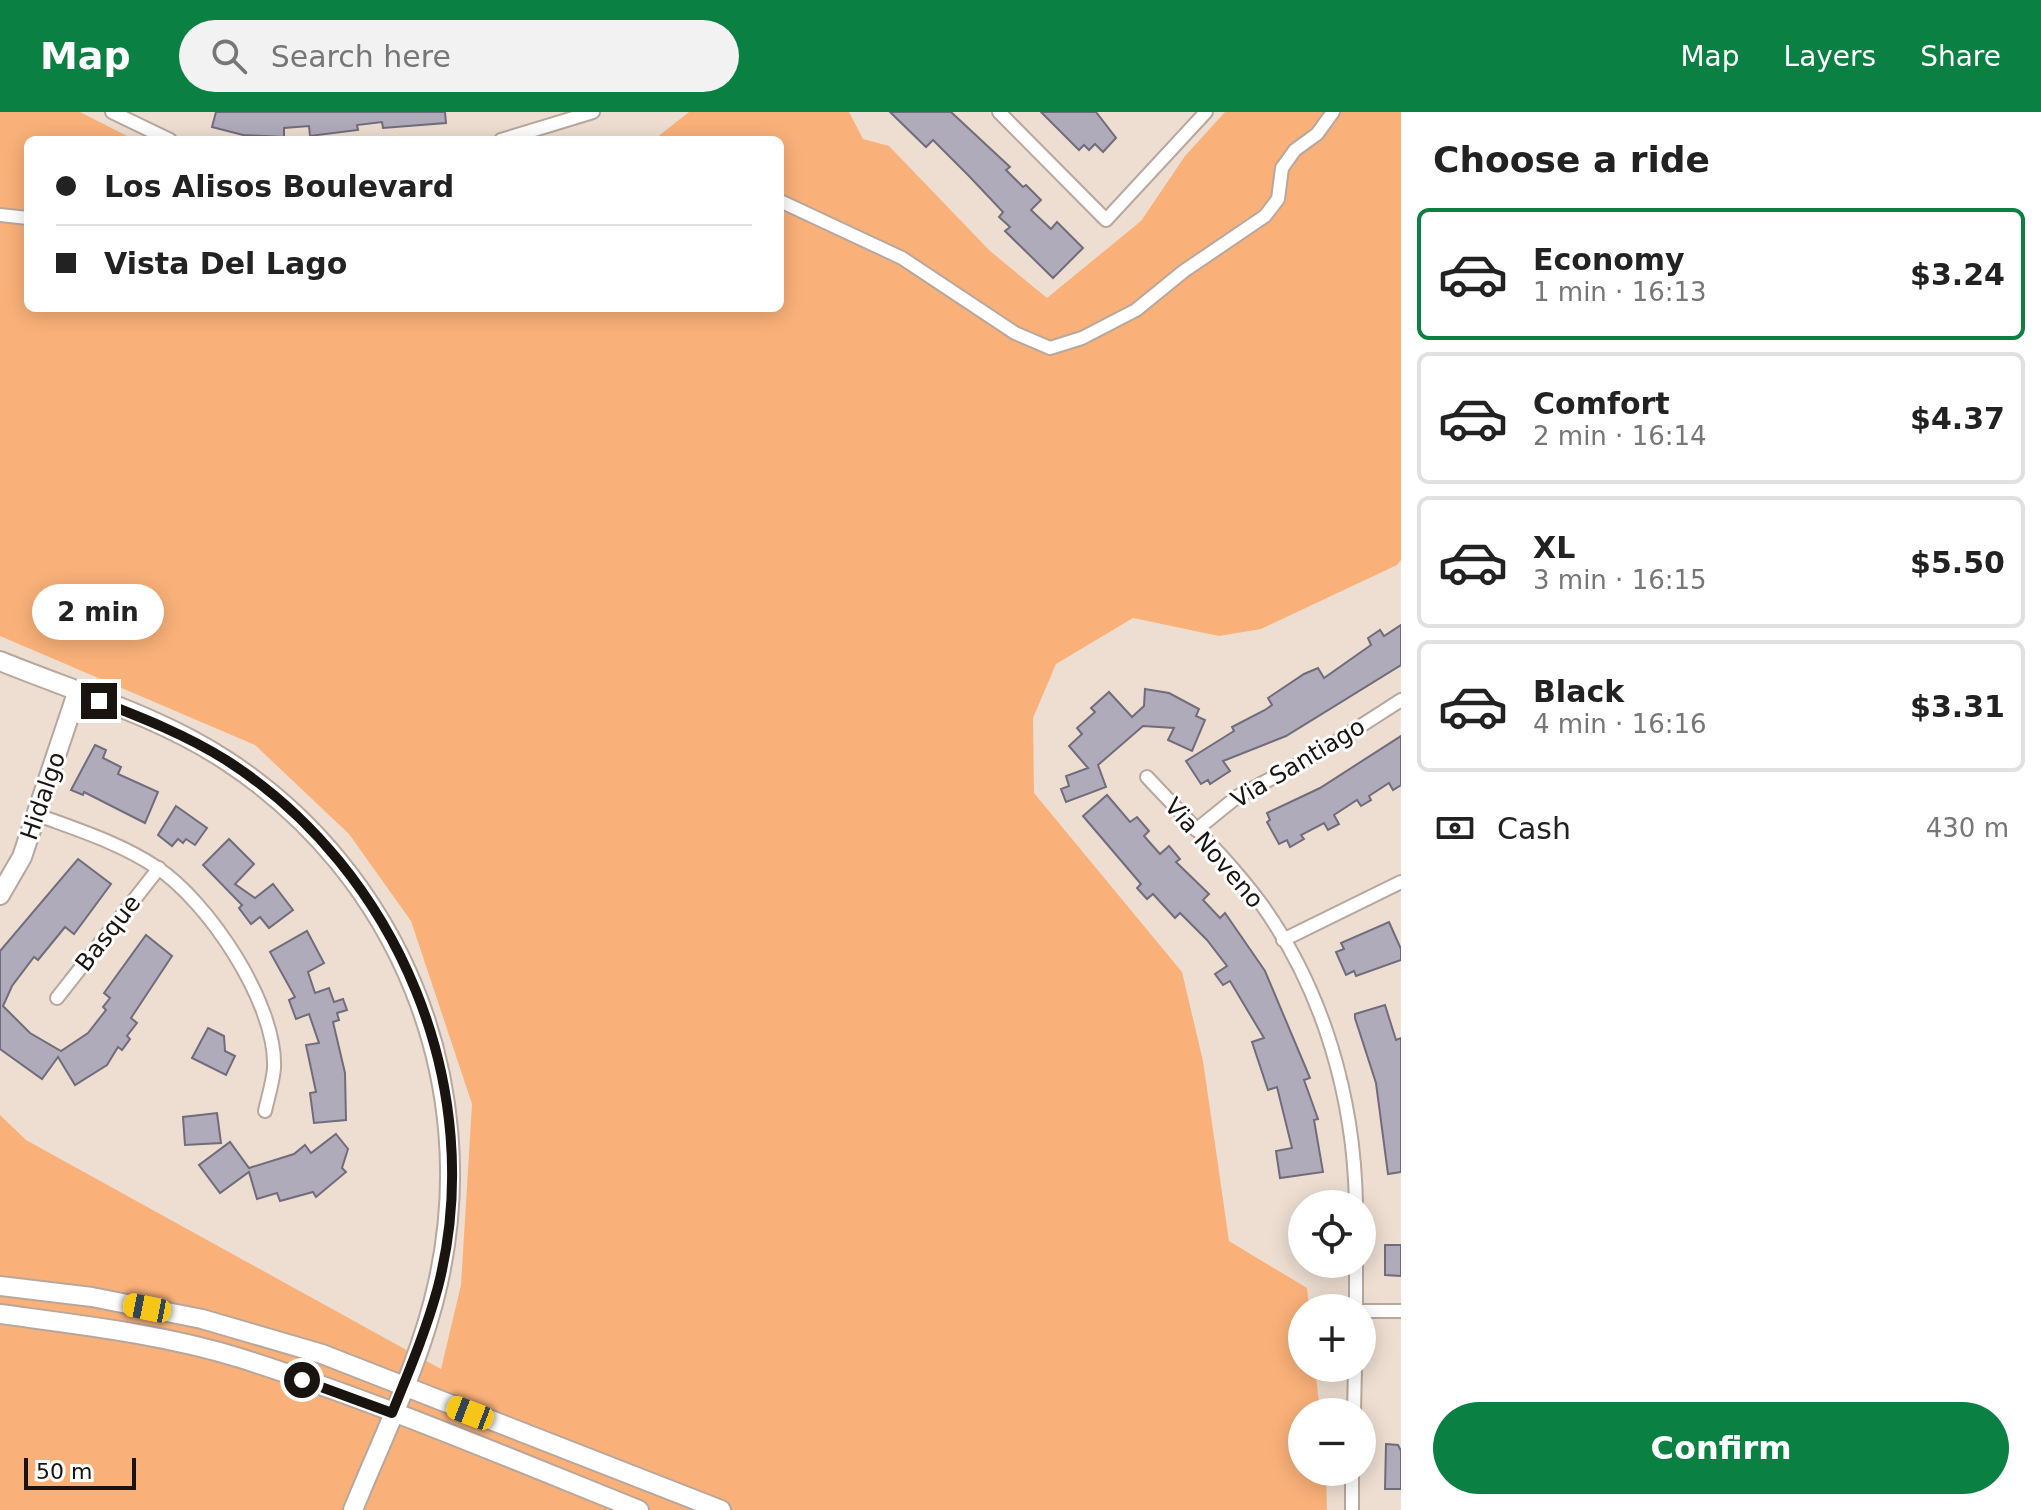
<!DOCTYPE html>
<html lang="en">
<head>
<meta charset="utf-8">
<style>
  :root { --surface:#fff; --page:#f2f2f2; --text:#222; --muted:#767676; --line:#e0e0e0; --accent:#0b8043 }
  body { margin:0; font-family:"DejaVu Sans",sans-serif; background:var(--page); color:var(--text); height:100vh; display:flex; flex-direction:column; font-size:30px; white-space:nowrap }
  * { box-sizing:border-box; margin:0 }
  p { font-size:26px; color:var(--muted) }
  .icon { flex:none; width:44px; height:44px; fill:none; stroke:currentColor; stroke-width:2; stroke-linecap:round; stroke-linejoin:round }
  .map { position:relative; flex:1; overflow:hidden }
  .sheet { display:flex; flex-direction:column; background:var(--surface); width:640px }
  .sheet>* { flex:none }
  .top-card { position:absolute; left:24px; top:24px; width:760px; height:176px; border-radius:12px; box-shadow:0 4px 20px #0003; display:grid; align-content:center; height:176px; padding:0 32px; background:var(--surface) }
  .fabs { position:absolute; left:1288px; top:1078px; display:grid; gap:16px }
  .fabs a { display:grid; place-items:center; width:88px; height:88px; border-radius:50%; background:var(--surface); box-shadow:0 4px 20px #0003; font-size:40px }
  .scale { position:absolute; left:24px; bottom:20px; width:112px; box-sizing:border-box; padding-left:8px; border:4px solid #191410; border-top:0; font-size:22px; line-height:28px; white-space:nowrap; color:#191410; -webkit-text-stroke:6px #fff; paint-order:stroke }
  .end { position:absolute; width:36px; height:36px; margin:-18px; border:10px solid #191410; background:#fff; box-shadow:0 0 0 4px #fff }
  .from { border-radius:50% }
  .bubble { position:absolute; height:56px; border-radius:28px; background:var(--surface); box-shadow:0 4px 20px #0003; font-size:26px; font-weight:800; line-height:56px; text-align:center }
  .car { position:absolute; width:24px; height:48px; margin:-24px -12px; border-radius:10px; box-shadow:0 0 6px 2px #0007; background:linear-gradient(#f5c518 24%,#345 0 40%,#f5c518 0 76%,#345 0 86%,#f5c518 0) }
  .top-card b { display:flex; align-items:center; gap:28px; height:76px; font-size:30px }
  .top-card b+b { border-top:2px solid var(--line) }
  .top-card i { width:20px; height:20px; background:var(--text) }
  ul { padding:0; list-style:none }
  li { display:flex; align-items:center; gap:24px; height:132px; margin:0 16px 12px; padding:0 16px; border:4px solid var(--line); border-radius:12px }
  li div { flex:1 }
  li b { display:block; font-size:30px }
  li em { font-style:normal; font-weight:800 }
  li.active { border-color:var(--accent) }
  li>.icon { width:72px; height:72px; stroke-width:1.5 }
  h2 { padding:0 32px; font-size:36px; line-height:96px }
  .pay { display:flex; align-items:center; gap:20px; height:88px; padding:0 32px; font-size:30px }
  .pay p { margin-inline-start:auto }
  .primary-button { display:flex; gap:16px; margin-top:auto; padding:16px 32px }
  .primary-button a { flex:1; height:92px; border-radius:48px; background:var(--accent); color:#fff; font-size:32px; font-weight:800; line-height:92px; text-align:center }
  header { display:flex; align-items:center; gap:48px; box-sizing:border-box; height:112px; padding:0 40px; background:var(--accent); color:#fff }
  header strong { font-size:38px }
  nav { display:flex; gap:44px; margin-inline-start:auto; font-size:28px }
  .search { width:560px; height:72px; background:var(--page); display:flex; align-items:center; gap:20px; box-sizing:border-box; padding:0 28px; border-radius:44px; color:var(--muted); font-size:30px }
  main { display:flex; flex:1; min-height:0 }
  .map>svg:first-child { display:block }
  .green { fill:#fab179 }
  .building { fill:#afabbb; stroke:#706c7b; stroke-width:2 }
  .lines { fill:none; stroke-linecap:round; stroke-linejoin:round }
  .street-casing { stroke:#b7a79d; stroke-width:16 }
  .secondary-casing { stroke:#b7a79d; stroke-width:22 }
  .street { stroke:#fff; stroke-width:12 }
  .secondary { stroke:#fff; stroke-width:18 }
  .route { stroke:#191410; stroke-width:10 }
  .labels { text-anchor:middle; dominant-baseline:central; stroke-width:6; stroke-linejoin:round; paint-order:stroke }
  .street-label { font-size:24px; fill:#191410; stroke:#fff }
</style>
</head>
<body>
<header>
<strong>Map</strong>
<div class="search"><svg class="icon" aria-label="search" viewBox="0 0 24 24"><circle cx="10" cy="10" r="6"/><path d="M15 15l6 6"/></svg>Search here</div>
<nav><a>Map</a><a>Layers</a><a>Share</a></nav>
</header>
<main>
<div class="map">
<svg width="1401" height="1398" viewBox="0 0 1401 1398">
  <rect width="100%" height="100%" fill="#eeded2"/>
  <polygon class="green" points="0,0 80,0 135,28 28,28 28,196 780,196 780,28 645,28 656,26 689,0 849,0 863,27 889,34 990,139 1047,186 1141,109 1185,44 1225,0 1401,0 1401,448 1397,453 1261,517 1219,524 1133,506 1056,552 1033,606 1034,681 1182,860 1203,949 1229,1129 1307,1176 1309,1196 1302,1196 1302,1256 1315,1256 1320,1300 1302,1300 1302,1360 1326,1360 1327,1398 0,1398 0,1003 26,1028 441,1257 461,1173 472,992 411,809 349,722 255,633 0,524"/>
  <g class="building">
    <polygon points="216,0 445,0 446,11 383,16 382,10 357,13 358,18 310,24 309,14 284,16 284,25 243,23 212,15"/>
    <polygon points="890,0 951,0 1010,55 1006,58 1023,75 1026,73 1041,88 1031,98 1051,117 1057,110 1083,136 1053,166 1005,119 1010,115 999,105 1003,100 969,64 933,28 926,35"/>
    <polygon points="1041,0 1096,0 1116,26 1103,40 1095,32 1089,38 1084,33 1079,38"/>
    <polygon points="1401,513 1401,553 1286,624 1223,649 1230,659 1210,672 1208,668 1201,672 1186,649 1234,619 1232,615 1265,598 1272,593 1268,586 1304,562 1318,556 1324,566 1371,533 1368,526 1380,518 1384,524"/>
    <polygon points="1145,577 1169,581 1199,597 1196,604 1205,608 1192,639 1168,628 1174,616 1143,614 1098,653 1106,675 1066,690 1061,677 1069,674 1066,664 1088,656 1069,634 1082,622 1077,616 1095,600 1091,596 1109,580 1132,605 1144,594"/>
    <polygon points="1401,624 1401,673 1393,678 1389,671 1369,684 1371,688 1361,694 1357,688 1334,703 1339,712 1328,718 1324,711 1301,723 1304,727 1290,735 1287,728 1279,732 1267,710 1270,708 1267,701 1320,676"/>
    <polygon points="95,633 106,638 103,646 121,655 118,662 158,680 145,711 84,680 83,683 71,678"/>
    <polygon points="1107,683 1130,710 1137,705 1149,719 1144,724 1160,742 1169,734 1180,747 1176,750 1209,782 1203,788 1220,806 1225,801 1265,859 1310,966 1304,968 1318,1007 1314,1008 1323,1060 1280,1066 1276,1039 1292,1036 1277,975 1268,978 1252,930 1264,926 1230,869 1223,873 1215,862 1227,854 1207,828 1180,801 1175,806 1153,782 1147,787 1137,776 1141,772 1083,704"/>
    <polygon points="176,694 207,716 195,733 186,727 183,731 178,727 172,734 158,723"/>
    <polygon points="229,727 254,752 235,772 255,786 273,772 293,798 269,816 260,805 251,812 239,796 242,793 203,753"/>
    <polygon points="78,747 111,772 74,822 65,815 38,848 34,845 12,874 3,894 30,921 61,939 88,921 106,898 103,895 110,886 104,881 146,823 172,844 131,906 137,911 127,924 130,927 122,938 118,935 107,953 75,973 58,945 42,967 0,937 0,839"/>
    <polygon points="1389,810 1401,837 1401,848 1356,864 1354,859 1346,863 1336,840 1344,837 1341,831"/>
    <polygon points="307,819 324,851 308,860 315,881 329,876 334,890 343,887 347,898 337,901 339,908 333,910 345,961 346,1008 314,1011 310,981 316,980 306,933 319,931 309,902 296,907 289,888 295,885 270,840"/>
    <polygon points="1385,893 1396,928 1401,926 1401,1060 1388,1062 1376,971 1355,906 1355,902"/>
    <polygon points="208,916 224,924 225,939 235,944 226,963 192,946"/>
    <polygon points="217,1001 221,1031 185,1033 183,1005"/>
    <polygon points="336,1022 348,1037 342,1056 346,1060 316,1085 313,1080 280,1089 277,1081 257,1087 249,1060 220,1081 199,1053 230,1030 249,1056 294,1042 305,1033 311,1041"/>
    <polygon points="1385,1133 1401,1133 1401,1164 1385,1163"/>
    <polygon points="1386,1332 1398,1333 1401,1339 1401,1377 1385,1377"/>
  </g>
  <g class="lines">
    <g class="street-casing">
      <g id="street">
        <polyline points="112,0 170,28"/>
        <polyline points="999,0 1106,108 1206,0"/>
        <polyline points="501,28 593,0"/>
        <polyline points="780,89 902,146 1015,221 1050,236 1082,226 1136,198 1184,159 1265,104 1278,87 1282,56 1295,38 1317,22 1333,0"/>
        <polyline points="0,103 28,106"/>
        <path d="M1147 665C1186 707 1228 747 1262 793 1324 880 1354 986 1356 1092"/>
        <path d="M38 703C78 718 120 731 156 755 208 789 277 892 274 956 273 970 268 985 265 999"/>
        <polyline points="1196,718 1238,684 1314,644 1401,588"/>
        <polyline points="1283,828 1401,770"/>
        <polyline points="57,886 159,756"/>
        <polyline points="1356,1152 1356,1196"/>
        <polyline points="1362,1199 1401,1199"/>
        <polyline points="1354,1300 1355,1256"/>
        <polyline points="1352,1398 1352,1360"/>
      </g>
    </g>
    <g class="secondary-casing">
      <g id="secondary">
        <path d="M0 549C76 580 159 604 227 649 400 763 483 970 438 1171 421 1249 383 1324 353 1398"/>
        <polyline points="0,783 22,745 77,581"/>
        <polyline points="0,1174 92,1185 202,1207 322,1242 721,1398"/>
        <path d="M0 1202C80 1213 163 1222 240 1246 375 1289 507 1345 639 1398"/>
      </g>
    </g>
    <use href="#street" class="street"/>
    <use href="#secondary" class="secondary"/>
  </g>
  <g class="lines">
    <path class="route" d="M99 589C143 606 186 623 226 648 398 758 489 976 438 1175 426 1219 409 1259 392 1301L302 1268"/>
  </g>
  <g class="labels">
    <g class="street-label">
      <text transform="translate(1298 651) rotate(-31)">Via Santiago</text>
      <text transform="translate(43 684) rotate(-71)">Hidalgo</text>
      <text transform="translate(1214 741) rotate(49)">Via Noveno</text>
      <text transform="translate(108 821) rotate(-52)">Basque</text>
    </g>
  </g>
</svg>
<div class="fabs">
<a><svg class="icon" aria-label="locate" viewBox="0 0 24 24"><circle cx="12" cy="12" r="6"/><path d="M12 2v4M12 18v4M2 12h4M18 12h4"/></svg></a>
<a>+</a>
<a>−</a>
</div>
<div class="scale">50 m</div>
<i class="end from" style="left:302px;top:1268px"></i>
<i class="end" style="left:99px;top:589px"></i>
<div class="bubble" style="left:32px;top:472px;width:132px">2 min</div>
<i class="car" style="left:147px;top:1196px;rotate:281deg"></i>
<i class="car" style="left:470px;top:1301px;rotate:291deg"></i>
<div class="top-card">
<b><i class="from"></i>Los Alisos Boulevard</b>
<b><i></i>Vista Del Lago</b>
</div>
</div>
<section class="sheet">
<h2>Choose a ride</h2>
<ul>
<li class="active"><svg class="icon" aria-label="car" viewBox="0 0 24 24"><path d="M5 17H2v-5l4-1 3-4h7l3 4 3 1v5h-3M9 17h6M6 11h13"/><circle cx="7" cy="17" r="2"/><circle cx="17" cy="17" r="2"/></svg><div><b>Economy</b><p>1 min · 16:13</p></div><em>$3.24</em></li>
<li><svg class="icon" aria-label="car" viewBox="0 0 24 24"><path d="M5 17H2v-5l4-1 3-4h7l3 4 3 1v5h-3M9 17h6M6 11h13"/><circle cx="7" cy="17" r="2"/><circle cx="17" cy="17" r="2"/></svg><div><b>Comfort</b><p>2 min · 16:14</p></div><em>$4.37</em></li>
<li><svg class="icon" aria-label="car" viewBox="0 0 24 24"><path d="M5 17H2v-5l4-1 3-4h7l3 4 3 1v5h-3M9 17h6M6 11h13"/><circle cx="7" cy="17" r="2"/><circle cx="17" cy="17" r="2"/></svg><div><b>XL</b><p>3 min · 16:15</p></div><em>$5.50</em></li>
<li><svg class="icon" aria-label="car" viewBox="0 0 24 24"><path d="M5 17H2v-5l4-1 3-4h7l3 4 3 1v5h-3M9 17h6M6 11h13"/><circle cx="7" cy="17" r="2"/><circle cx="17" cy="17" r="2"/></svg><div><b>Black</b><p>4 min · 16:16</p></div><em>$3.31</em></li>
</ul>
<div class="pay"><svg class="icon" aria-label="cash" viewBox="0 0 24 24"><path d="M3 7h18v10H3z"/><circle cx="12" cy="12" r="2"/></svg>Cash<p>430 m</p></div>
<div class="primary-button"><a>Confirm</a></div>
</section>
</main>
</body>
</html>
